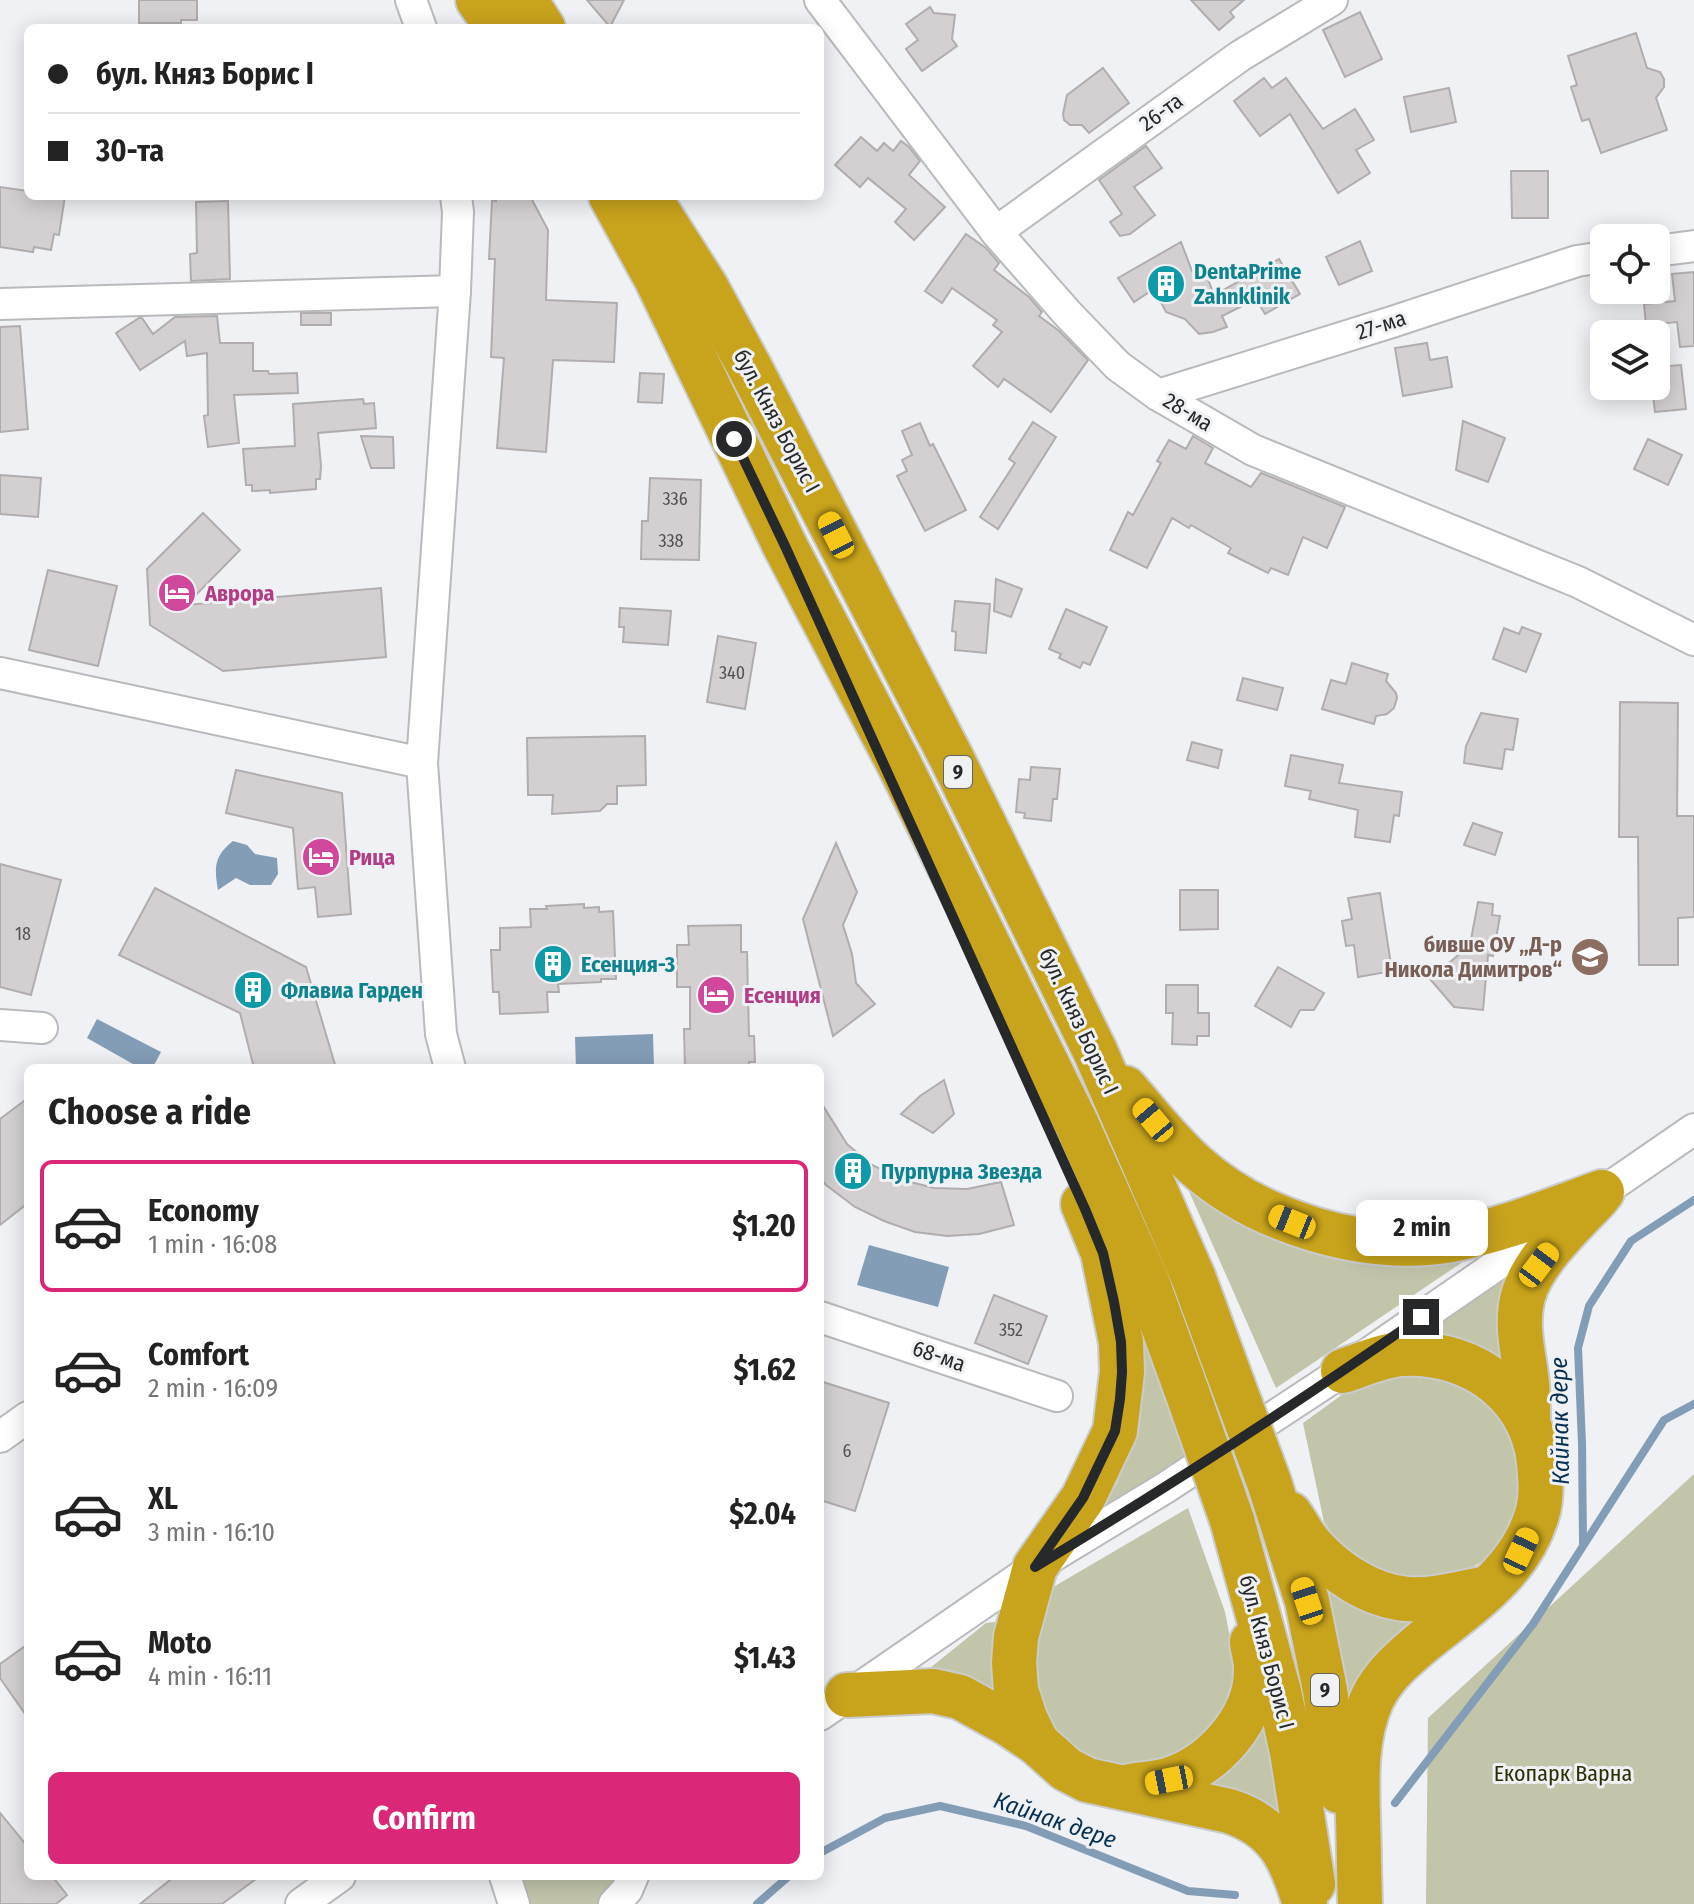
<!DOCTYPE html>
<html lang="en">
<head>
<meta charset="utf-8">
<style>
  :root { --surface:#fff; --page:#f6f6f6; --text:#222; --muted:#767676; --line:#e0e0e0; --accent:#db2777 }
  body { margin:0; font-family:"Fira Sans Condensed",sans-serif; background:var(--page); color:var(--text); height:100vh; display:flex; flex-direction:column; font-size:30px; white-space:nowrap }
  * { box-sizing:border-box; margin:0 }
  p { font-size:26px; color:var(--muted) }
  .icon { flex:none; width:44px; height:44px; fill:none; stroke:currentColor; stroke-width:2; stroke-linecap:round; stroke-linejoin:round }
  .map { position:relative; flex:1; overflow:hidden }
  .side { position:absolute; left:24px; top:1064px; width:800px; height:816px; display:flex; flex-direction:column; background:var(--surface); border-radius:12px; box-shadow:0 4px 20px #0003 }
  .side>* { flex:none }
  .banner { position:absolute; left:24px; top:24px; width:800px; height:176px; border-radius:12px; box-shadow:0 4px 20px #0003; display:grid; align-content:center; height:176px; padding:0 24px; background:var(--surface) }
  .fabs { position:absolute; left:1590px; top:224px; display:grid; gap:16px }
  .fabs a { display:grid; place-items:center; width:80px; height:80px; border-radius:12px; background:var(--surface); box-shadow:0 4px 20px #0003; font-size:40px }
  .end { position:absolute; width:36px; height:36px; margin:-18px; border:10px solid #272829; background:#fff; box-shadow:0 0 0 4px #fff }
  .from { border-radius:50% }
  .bubble { position:absolute; height:56px; border-radius:12px; background:var(--surface); box-shadow:0 4px 20px #0003; font-size:26px; font-weight:700; line-height:56px; text-align:center }
  .car { position:absolute; width:24px; height:48px; margin:-24px -12px; border-radius:10px; box-shadow:0 0 6px 2px #0007; background:linear-gradient(#f5c518 24%,#345 0 40%,#f5c518 0 76%,#345 0 86%,#f5c518 0) }
  .banner b { display:flex; align-items:center; gap:28px; height:76px; font-size:30px }
  .banner b+b { border-top:2px solid var(--line) }
  .banner i { width:20px; height:20px; background:var(--text) }
  ul { padding:0; list-style:none }
  li { display:flex; align-items:center; gap:24px; height:132px; margin:0 16px 12px; padding:0 8px; border:4px solid transparent; border-radius:12px }
  li div { flex:1 }
  li b { display:block; font-size:30px }
  li em { font-style:normal; font-weight:700 }
  li.current { border-color:var(--accent) }
  li>.icon { width:72px; height:72px; stroke-width:1.5 }
  h2 { padding:0 24px; font-size:36px; line-height:96px }
  .cta { display:flex; gap:16px; margin-top:auto; padding:16px 24px }
  .cta a { flex:1; height:92px; border-radius:12px; background:var(--accent); color:#fff; font-size:32px; font-weight:700; line-height:92px; text-align:center }
  .map>svg:first-child { display:block }
  .green { fill:#c2c5aa }
  .water { fill:#849db7 }
  .lines { fill:none; stroke-linecap:round; stroke-linejoin:round }
  .stream { stroke:#849db7; stroke-width:8 }
  .building { fill:#d4d0d2; stroke:#b1adaf; stroke-width:2 }
  .minor-casing { stroke:#b8babc; stroke-width:34 }
  .highway-casing { stroke:#cbcbcc; stroke-width:48 }
  .minor { stroke:#fff; stroke-width:30 }
  .highway { stroke:#c8a31c; stroke-width:44 }
  .highway-bridge-casing { stroke:#cbcbcc; stroke-width:48; stroke-linecap:butt }
  .highway-bridge { stroke:#c8a31c; stroke-width:44 }
  .route { stroke:#272829; stroke-width:10 }
  .labels { text-anchor:middle; dominant-baseline:central; stroke-width:6; stroke-linejoin:round; paint-order:stroke }
  .number-label { font-size:18px; fill:#525253 }
  .shield { fill:#eff1f4; stroke:#636466; stroke-width:2 }
  .shield-label { font-size:20px; font-weight:bold; fill:#272829 }
  .street-label { font-size:22px; fill:#272829; stroke:#eff1f4 }
  .culture-label { font-size:22px; font-weight:bold; fill:#0d838f; stroke:#eff1f4; text-anchor:start }
  .hotel-label { font-size:22px; font-weight:bold; fill:#b23c85; stroke:#eff1f4; text-anchor:start }
  .education-label { font-size:22px; font-weight:bold; fill:#785e54; stroke:#eff1f4; text-anchor:end }
  .park-label { font-size:22px; fill:#2b2c00; stroke:#eff1f4 }
  .water-label { font-size:24px; font-style:italic; fill:#063053; stroke:#eff1f4 }
</style>
</head>
<body>
<div class="map">
<svg width="1694" height="1904" viewBox="0 0 1694 1904">
  <rect width="100%" height="100%" fill="#eff1f4"/>
  <g class="green">
    <polygon points="1188,1180 1470,1257 1276,1388 1188,1189"/>
    <polygon points="1520,1271 1518,1368 1430,1333 1429,1329 1431,1326"/>
    <polygon points="1136,1295 1187,1462 1113,1509 1107,1504 1108,1496 1117,1483 1132,1433"/>
    <polygon points="1394,1368 1474,1387 1505,1423 1514,1444 1523,1484 1517,1510 1500,1541 1483,1561 1448,1581 1416,1586 1365,1565 1339,1543 1324,1522 1303,1423 1368,1376"/>
    <polygon points="1694,1474 1694,1904 1426,1904 1428,1718"/>
    <polygon points="1188,1508 1225,1612 1236,1668 1225,1704 1205,1734 1185,1755 1106,1769 1056,1748 1029,1692 1043,1600 1055,1586"/>
    <polygon points="1321,1567 1432,1609 1349,1708"/>
    <polygon points="994,1622 999,1624 1001,1694 927,1674 930,1668 986,1623"/>
    <polygon points="1263,1701 1288,1821 1187,1785"/>
    <polygon points="505,1876 633,1876 614,1904 523,1904"/>
  </g>
  <g class="water">
    <path d="M233 841 247 845 255 854 277 858 278 874 271 885H250L236 878 218 890C214 867 214 856 233 841Z"/>
    <polygon points="97,1019 161,1052 154,1065 158,1068 140,1068 87,1038"/>
    <polygon points="653,1034 654,1068 576,1068 575,1037"/>
    <polygon points="869,1245 949,1267 938,1307 857,1285"/>
  </g>
  <g class="lines">
    <g class="stream">
      <polyline points="1583,1543 1582,1443 1578,1348 1589,1306 1631,1241 1694,1200"/>
      <polyline points="1395,1803 1533,1624 1664,1420 1694,1404"/>
      <polyline points="820,1853 885,1818 940,1806 1026,1826 1188,1891 1235,1895"/>
      <polyline points="757,1904 789,1876"/>
    </g>
  </g>
  <g class="building">
    <polygon points="139,0 197,0 197,20 181,20 181,23 139,23"/>
    <polygon points="587,0 624,0 610,27"/>
    <polygon points="1191,0 1244,0 1230,12 1234,17 1219,30"/>
    <polygon points="930,7 934,13 955,15 952,39 957,46 922,71 906,49 918,40 906,24"/>
    <polygon points="1360,12 1382,59 1345,77 1323,30"/>
    <polygon points="1636,33 1647,68 1660,72 1664,79 1664,87 1656,98 1667,130 1601,153 1589,119 1582,121 1571,87 1577,85 1568,56"/>
    <polygon points="1103,68 1129,103 1089,133 1082,125 1070,125 1064,120 1063,114 1067,95"/>
    <polygon points="1264,78 1272,88 1286,78 1323,129 1355,109 1374,140 1356,150 1370,173 1338,193 1290,114 1260,136 1234,101"/>
    <polygon points="1449,88 1456,122 1411,132 1404,97"/>
    <polygon points="861,137 877,151 884,143 893,151 901,141 909,147 920,161 909,175 945,207 914,240 895,222 906,209 868,178 860,187 835,165"/>
    <polygon points="1146,146 1162,168 1134,187 1155,215 1130,234 1120,236 1110,222 1122,214 1099,180"/>
    <polygon points="1511,171 1548,171 1548,218 1512,218"/>
    <polygon points="0,187 28,191 28,196 65,196 59,235 54,234 51,250 34,247 33,252 0,247"/>
    <polygon points="496,196 530,196 548,230 546,300 617,303 614,362 553,360 546,452 497,448 504,358 491,357 495,259 489,259 492,201 496,201"/>
    <polygon points="228,201 230,279 191,281 190,254 197,253 196,202"/>
    <polygon points="966,234 986,248 999,263 994,270 1029,297 1042,312 1039,316 1058,330 1088,360 1051,412 1004,379 998,387 973,366 1002,332 993,325 997,320 952,288 942,303 925,291"/>
    <polygon points="1360,241 1372,271 1339,285 1326,257"/>
    <polygon points="1181,242 1192,271 1205,271 1214,295 1279,259 1300,294 1265,314 1256,299 1222,316 1227,327 1213,332 1199,334 1185,319 1166,312 1154,289 1134,302 1118,278"/>
    <polygon points="1694,272 1694,346 1680,347 1677,322 1646,325 1644,304 1675,301 1672,274"/>
    <rect x="301" y="313" width="30" height="12"/>
    <polygon points="217,316 220,343 253,343 253,371 268,371 269,374 297,373 298,393 234,395 239,443 208,447 204,416 208,415 207,353 187,356 185,341 140,370 116,333 139,318 142,318 153,334 175,317"/>
    <polygon points="20,326 28,429 0,432 0,327"/>
    <polygon points="1427,343 1430,360 1447,357 1452,387 1403,396 1395,348"/>
    <polygon points="1681,365 1686,409 1655,412 1652,386 1656,386 1656,367"/>
    <polygon points="640,373 664,374 662,403 638,402"/>
    <polygon points="363,399 364,404 374,403 376,428 318,433 321,466 320,479 316,479 316,489 270,493 270,490 252,491 252,485 246,485 243,449 295,446 293,404"/>
    <polygon points="1463,421 1505,438 1488,482 1456,470"/>
    <polygon points="1033,422 1056,437 998,529 980,517 1015,463 1009,459"/>
    <polygon points="920,423 930,446 933,444 966,510 925,531 897,476 907,471 902,460 912,455 902,431"/>
    <polygon points="361,436 393,437 394,468 371,468"/>
    <polygon points="1193,436 1213,448 1205,463 1251,487 1261,473 1345,507 1327,548 1303,537 1288,575 1271,568 1268,573 1228,553 1231,548 1191,525 1189,528 1172,518 1147,568 1110,550 1128,512 1133,515 1161,463 1157,461 1169,440 1186,449"/>
    <polygon points="1648,439 1682,455 1668,485 1634,469"/>
    <polygon points="0,475 41,478 38,517 0,514"/>
    <polygon points="650,478 701,480 699,560 641,559 642,521 648,521"/>
    <polygon points="203,513 240,550 186,605 381,588 386,657 223,671 150,625 147,569"/>
    <polygon points="48,570 117,586 98,666 29,650"/>
    <polygon points="996,579 1022,589 1011,617 994,611"/>
    <polygon points="955,601 990,604 986,653 955,650 956,632 952,631"/>
    <polygon points="620,608 671,611 668,645 623,642 624,627 619,627"/>
    <polygon points="1066,609 1107,627 1090,665 1083,662 1080,668 1059,658 1061,654 1049,649"/>
    <polygon points="1522,627 1541,634 1526,672 1493,659 1504,628 1519,634"/>
    <polygon points="718,636 756,643 745,709 707,702"/>
    <polygon points="1352,663 1388,674 1386,681 1396,693 1397,698 1394,708 1387,714 1376,716 1374,724 1322,709 1331,680 1346,684"/>
    <polygon points="1243,678 1283,688 1277,710 1237,700"/>
    <polygon points="1620,702 1678,703 1677,816 1694,816 1694,917 1678,918 1678,965 1639,965 1638,837 1619,837"/>
    <polygon points="1481,713 1518,719 1513,750 1505,749 1502,769 1464,763 1466,746"/>
    <polygon points="645,736 646,785 617,786 617,804 607,804 600,811 552,814 553,795 528,795 527,738"/>
    <polygon points="1192,742 1222,750 1218,768 1187,760"/>
    <polygon points="1291,755 1343,765 1339,783 1402,792 1399,816 1394,815 1390,842 1355,837 1358,810 1309,799 1311,791 1285,786"/>
    <polygon points="1031,767 1060,769 1057,799 1053,799 1051,821 1024,818 1025,813 1016,812 1019,779 1030,780"/>
    <polygon points="236,770 342,793 351,914 318,917 315,887 298,889 293,828 226,813"/>
    <polygon points="1473,823 1502,833 1495,855 1464,845"/>
    <polygon points="836,843 857,892 843,925 852,954 856,983 875,1004 833,1036 803,919"/>
    <polygon points="0,864 61,880 31,995 0,987"/>
    <polygon points="155,888 306,967 336,1068 254,1068 240,1013 119,955"/>
    <polygon points="1180,890 1218,890 1218,929 1180,930"/>
    <polygon points="1380,893 1392,971 1358,977 1354,945 1346,946 1342,921 1352,919 1348,898"/>
    <polygon points="1478,902 1493,904 1492,915 1500,916 1493,956 1488,955 1483,1010 1454,1007 1430,979 1470,945"/>
    <polygon points="584,904 584,908 599,907 599,912 613,911 616,979 601,979 601,982 558,984 559,992 547,992 548,1012 500,1014 499,992 493,992 491,950 500,950 500,928 531,927 530,909 547,909 546,906"/>
    <polygon points="741,925 741,952 747,952 749,1036 754,1036 755,1062 749,1062 749,1068 685,1068 684,1029 690,1029 690,987 677,987 677,945 689,945 688,926"/>
    <polygon points="1278,967 1324,993 1314,1010 1300,1010 1291,1027 1255,1006"/>
    <polygon points="1166,985 1198,985 1198,1013 1209,1013 1209,1036 1197,1036 1197,1045 1172,1044 1173,1013 1166,1013"/>
    <polygon points="944,1080 954,1114 933,1133 901,1114 920,1096"/>
    <polygon points="28,1098 28,1203 0,1225 0,1119"/>
    <polygon points="820,1101 847,1144 872,1165 903,1180 934,1188 967,1189 1001,1182 1014,1225 979,1234 947,1236 915,1232 884,1221 855,1207 826,1185 820,1178"/>
    <polygon points="994,1295 1047,1316 1028,1364 975,1343"/>
    <polygon points="820,1381 889,1403 855,1511 820,1500"/>
    <polygon points="28,1644 28,1718 0,1678 0,1664"/>
    <polygon points="0,1813 28,1847 28,1876 52,1876 67,1895 56,1904 0,1904"/>
    <polygon points="175,1876 260,1876 222,1904 140,1904"/>
  </g>
  <g class="lines">
    <g class="minor-casing">
      <g id="minor">
        <polyline points="411,0 421,28"/>
        <polyline points="820,0 996,232 1067,313 1118,366 1158,395 1253,450 1578,582 1694,640"/>
        <polyline points="996,232 1240,56 1332,0"/>
        <polyline points="1656,251 1694,246"/>
        <polyline points="0,304 455,291"/>
        <polyline points="1158,395 1392,322 1577,261 1604,257"/>
        <polyline points="0,673 422,763"/>
        <polyline points="0,1025 42,1028"/>
        <polyline points="450,1068 441,1034 422,763 455,291 458,212 456,196"/>
        <polyline points="820,1317 1057,1396"/>
        <polyline points="0,1437 28,1417"/>
        <polyline points="820,1715 1035,1567 1165,1488 1343,1371 1694,1129"/>
        <polyline points="505,1876 514,1904"/>
        <polyline points="301,1904 340,1876"/>
        <polyline points="614,1904 627,1890 633,1876"/>
      </g>
    </g>
    <g class="highway-casing">
      <g id="highway">
        <polyline points="478,0 498,28"/>
        <polyline points="525,0 543,28"/>
        <polyline points="611,196 657,280 785,546 899,764 1077,1125 1146,1279 1186,1389"/>
        <polyline points="648,196 706,287 750,368 951,757 1095,1051 1194,1279 1227,1369"/>
        <path d="M1125 1088C1148 1114 1169 1142 1195 1165 1258 1222 1366 1255 1451 1240 1503 1230 1552 1210 1602 1192"/>
        <path d="M1343 1371C1361 1365 1383 1355 1402 1354 1476 1350 1538 1399 1540 1475 1541 1486 1541 1499 1538 1511 1522 1571 1470 1604 1424 1641 1404 1658 1384 1674 1372 1699 1355 1737 1357 1779 1358 1819 1359 1847 1359 1876 1360 1904"/>
        <path d="M1528 1421C1528 1408 1528 1396 1527 1383 1524 1355 1515 1325 1523 1296 1533 1260 1573 1224 1598 1197"/>
        <polyline points="1269,1482 1307,1601 1325,1690 1339,1791"/>
        <path d="M1290 1514C1297 1524 1303 1536 1311 1545 1335 1572 1370 1596 1407 1599 1434 1601 1461 1593 1487 1588"/>
        <polyline points="1232,1520 1279,1692 1292,1752 1313,1884"/>
        <path d="M847 1695 933 1691 960 1697 1007 1723 1037 1743 1066 1769 1087 1780 1229 1811C1278 1827 1291 1858 1305 1904"/>
        <polyline points="1037,1743 1025,1718 1016,1690 1014,1663 1016,1637 1035,1567 1083,1498 1115,1431 1122,1372 1121,1342 1103,1253 1083,1204"/>
        <path d="M1131 1786C1143 1784 1156 1783 1168 1780 1214 1766 1258 1717 1256 1667 1256 1659 1253 1651 1252 1642"/>
      </g>
    </g>
    <use href="#minor" class="minor"/>
    <use href="#highway" class="highway"/>
    <g class="highway-bridge-casing">
      <g id="highway-bridge">
        <polyline points="1227,1369 1269,1482"/>
        <polyline points="1186,1389 1232,1520"/>
      </g>
    </g>
    <use href="#highway-bridge" class="highway-bridge"/>
  </g>
  <g class="lines">
    <path class="route" d="M734 439 785 546 1085 1209 1103 1253 1114 1302 1121 1342 1122 1372 1120 1399 1115 1431 1083 1498 1035 1567C1166 1488 1295 1405 1421 1317"/>
  </g>
  <defs>
    <g id="building-disc" transform="scale(2)"><circle r="9.5" fill="#0f9aa8" stroke="#eff1f4"/><path d="M-4-6H4V6H1V3H-1V6H-4ZM-2.5-4.3h1.7v1.8h-1.7ZM.8-4.3h1.7v1.8H.8ZM-2.5-1h1.7V.8h-1.7ZM.8-1h1.7V.8H.8Z" fill="#fff"/></g>
    <g id="hotel-disc" transform="scale(2)"><circle r="9.5" fill="#d1479c" stroke="#eff1f4"/><path d="M-6-4.5h1.5V1H6V5H4.5V3h-9V5H-6ZM-4 0a1.8 1.8 0 1 1 3.6 0ZM.5 0V-2.5h3Q6-2.5 6 0Z" fill="#fff"/></g>
    <g id="school-disc" transform="scale(2)"><circle r="9.5" fill="#8d6e63" stroke="#eff1f4"/><path d="M0-5L7-2L0 1L-7-2ZM-4 1L0 2.5L4 1V4Q0 6-4 4Z" fill="#fff"/></g>
  </defs>
  <g fill-rule="evenodd">
    <use href="#building-disc" x="1166" y="284"/>
    <use href="#hotel-disc" x="177" y="593"/>
    <use href="#hotel-disc" x="321" y="857"/>
    <use href="#school-disc" x="1590" y="957"/>
    <use href="#building-disc" x="553" y="964"/>
    <use href="#building-disc" x="253" y="990"/>
    <use href="#hotel-disc" x="716" y="995"/>
    <use href="#building-disc" x="853" y="1171"/>
  </g>
  <g class="labels">
    <g class="number-label">
      <text x="675" y="499">336</text>
      <text x="671" y="541">338</text>
      <text x="732" y="673">340</text>
      <text x="23" y="934">18</text>
      <text x="1011" y="1330">352</text>
      <text x="847" y="1451">6</text>
    </g>
    <g class="shield">
      <rect x="944" y="756" width="28" height="32" rx="6"/>
      <rect x="1311" y="1674" width="28" height="32" rx="6"/>
    </g>
    <g class="shield-label">
      <text x="958" y="772">9</text>
      <text x="1325" y="1690">9</text>
    </g>
    <g class="street-label">
      <text transform="translate(1161 112) rotate(-36)">26-та</text>
      <text transform="translate(1381 325) rotate(-18)">27-ма</text>
      <text transform="translate(1188 412) rotate(31)">28-ма</text>
      <text transform="translate(777 421) rotate(62)">бул. Княз Борис I</text>
      <text transform="translate(1079 1021) rotate(65)">бул. Княз Борис I</text>
      <text transform="translate(939 1356) rotate(19)">68-ма</text>
      <text transform="translate(1267 1652) rotate(75)">бул. Княз Борис I</text>
    </g>
    <g class="culture-label">
      <text x="1194" y="271">DentaPrime<tspan x="1194" dy="25">Zahnklinik</tspan></text>
      <text x="581" y="964">Есенция-3</text>
      <text x="281" y="990">Флавиа Гарден</text>
      <text x="881" y="1171">Пурпурна Звезда</text>
    </g>
    <g class="hotel-label">
      <text x="205" y="593">Аврора</text>
      <text x="349" y="857">Рица</text>
      <text x="744" y="995">Есенция</text>
    </g>
    <g class="education-label">
      <text x="1562" y="944">бивше ОУ „Д-р<tspan x="1562" dy="25">Никола Димитров“</tspan></text>
    </g>
    <g class="park-label">
      <text x="1563" y="1773">Екопарк Варна</text>
    </g>
    <g class="water-label">
      <text transform="translate(1560 1421) rotate(-91)">Кайнак дере</text>
      <text transform="translate(1055 1820) rotate(19)">Кайнак дере</text>
    </g>
  </g>
</svg>
<div class="fabs">
<a><svg class="icon" aria-label="locate" viewBox="0 0 24 24"><circle cx="12" cy="12" r="6"/><path d="M12 2v4M12 18v4M2 12h4M18 12h4"/></svg></a>
<a><svg class="icon" aria-label="layers" viewBox="0 0 24 24"><path d="M12 4l9 5-9 5-9-5zM3 14l9 5 9-5"/></svg></a>
</div>
<i class="end from" style="left:734px;top:439px"></i>
<i class="end" style="left:1421px;top:1317px"></i>
<div class="bubble" style="left:1356px;top:1200px;width:132px">2 min</div>
<i class="car" style="left:836px;top:535px;rotate:333deg"></i>
<i class="car" style="left:1153px;top:1120px;rotate:320deg"></i>
<i class="car" style="left:1292px;top:1222px;rotate:292deg"></i>
<i class="car" style="left:1539px;top:1265px;rotate:37deg"></i>
<i class="car" style="left:1521px;top:1551px;rotate:25deg"></i>
<i class="car" style="left:1307px;top:1601px;rotate:342deg"></i>
<i class="car" style="left:1169px;top:1780px;rotate:259deg"></i>
<div class="banner">
<b><i class="from"></i>бул. Княз Борис I</b>
<b><i></i>30-та</b>
</div>
<section class="side">
<h2>Choose a ride</h2>
<ul>
<li class="current"><svg class="icon" aria-label="car" viewBox="0 0 24 24"><path d="M5 17H2v-5l4-1 3-4h7l3 4 3 1v5h-3M9 17h6M6 11h13"/><circle cx="7" cy="17" r="2"/><circle cx="17" cy="17" r="2"/></svg><div><b>Economy</b><p>1 min · 16:08</p></div><em>$1.20</em></li>
<li><svg class="icon" aria-label="car" viewBox="0 0 24 24"><path d="M5 17H2v-5l4-1 3-4h7l3 4 3 1v5h-3M9 17h6M6 11h13"/><circle cx="7" cy="17" r="2"/><circle cx="17" cy="17" r="2"/></svg><div><b>Comfort</b><p>2 min · 16:09</p></div><em>$1.62</em></li>
<li><svg class="icon" aria-label="car" viewBox="0 0 24 24"><path d="M5 17H2v-5l4-1 3-4h7l3 4 3 1v5h-3M9 17h6M6 11h13"/><circle cx="7" cy="17" r="2"/><circle cx="17" cy="17" r="2"/></svg><div><b>XL</b><p>3 min · 16:10</p></div><em>$2.04</em></li>
<li><svg class="icon" aria-label="car" viewBox="0 0 24 24"><path d="M5 17H2v-5l4-1 3-4h7l3 4 3 1v5h-3M9 17h6M6 11h13"/><circle cx="7" cy="17" r="2"/><circle cx="17" cy="17" r="2"/></svg><div><b>Moto</b><p>4 min · 16:11</p></div><em>$1.43</em></li>
</ul>
<div class="cta"><a>Confirm</a></div>
</section>
</div>
</body>
</html>
